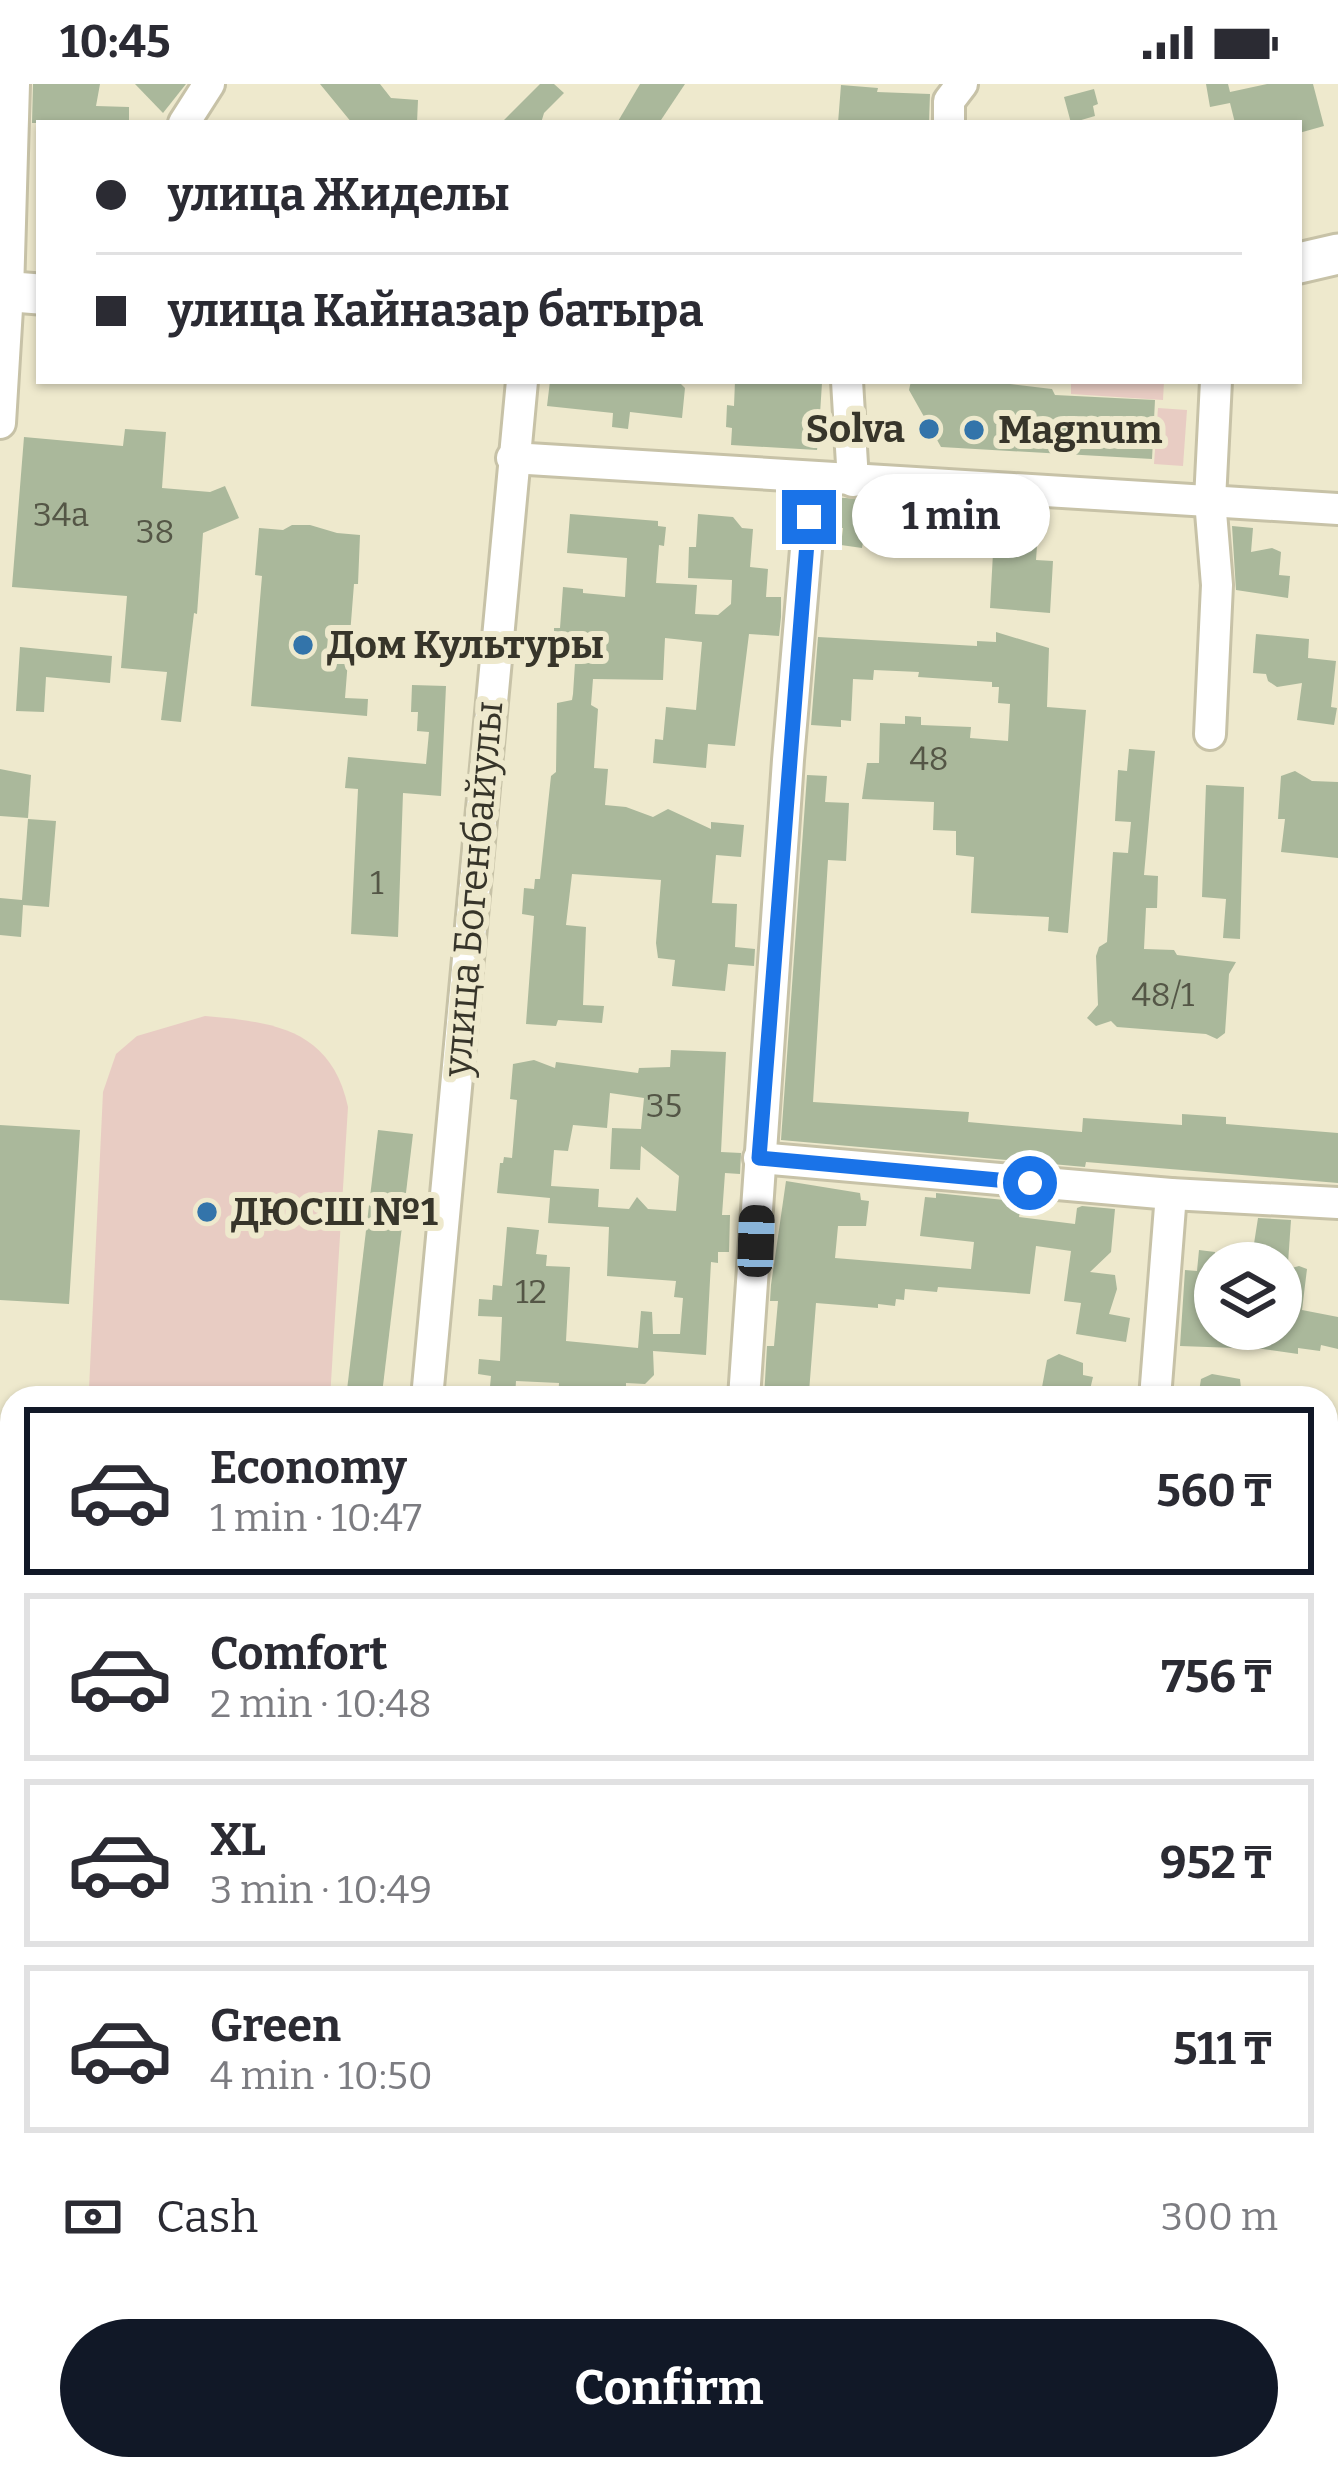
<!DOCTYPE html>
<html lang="en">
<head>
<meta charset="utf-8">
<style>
  :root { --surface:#fff; --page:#f2f2f3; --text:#2b2b33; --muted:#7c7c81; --line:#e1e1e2; --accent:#111827 }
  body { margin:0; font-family:Bitter,serif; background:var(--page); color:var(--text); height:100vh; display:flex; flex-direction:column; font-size:45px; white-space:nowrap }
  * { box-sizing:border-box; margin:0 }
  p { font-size:39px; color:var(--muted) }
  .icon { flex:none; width:66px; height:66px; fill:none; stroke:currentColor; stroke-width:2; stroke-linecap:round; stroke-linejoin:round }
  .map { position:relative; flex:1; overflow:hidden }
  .details { position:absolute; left:0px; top:1302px; width:1338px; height:1095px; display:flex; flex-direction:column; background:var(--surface); border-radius:36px 36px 0 0; box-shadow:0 3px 9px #0004 }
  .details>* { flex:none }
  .top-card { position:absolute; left:36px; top:36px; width:1266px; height:264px; border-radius:0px; box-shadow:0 3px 9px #0004; display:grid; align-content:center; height:264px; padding:0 60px; background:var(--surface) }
  .controls { position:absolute; left:1194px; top:1158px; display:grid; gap:24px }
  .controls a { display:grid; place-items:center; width:108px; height:108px; border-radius:50%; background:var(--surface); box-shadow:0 3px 9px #0004; font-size:60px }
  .end { position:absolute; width:54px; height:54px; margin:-27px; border:15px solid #1a73e8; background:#fff; box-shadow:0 0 0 6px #fff }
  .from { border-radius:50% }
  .bubble { position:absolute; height:84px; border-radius:42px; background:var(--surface); box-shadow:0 3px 9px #0004; font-size:39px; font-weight:700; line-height:84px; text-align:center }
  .car { position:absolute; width:36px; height:72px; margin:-36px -18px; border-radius:15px; box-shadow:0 0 9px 3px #0007; background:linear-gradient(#222 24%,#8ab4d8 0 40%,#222 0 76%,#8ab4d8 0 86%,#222 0) }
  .top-card b { display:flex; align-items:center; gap:42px; height:114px; font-size:45px }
  .top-card b+b { border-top:3px solid var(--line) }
  .top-card i { width:30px; height:30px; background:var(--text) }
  ul { padding:21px 0 0; list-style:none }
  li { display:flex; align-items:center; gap:36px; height:168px; margin:0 24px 18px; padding:0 36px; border:6px solid var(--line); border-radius:0px }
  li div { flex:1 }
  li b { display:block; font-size:45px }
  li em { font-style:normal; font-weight:700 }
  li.selected { border-color:var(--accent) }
  li>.icon { width:108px; height:108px; stroke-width:1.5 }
  .pay { display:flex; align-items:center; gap:30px; height:132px; padding:0 60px; font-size:45px }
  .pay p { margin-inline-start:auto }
  .primary-button { display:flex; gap:24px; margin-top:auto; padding:24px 60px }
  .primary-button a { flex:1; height:138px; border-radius:72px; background:var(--accent); color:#fff; font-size:48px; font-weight:700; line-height:138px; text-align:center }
  .status { display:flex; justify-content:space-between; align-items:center; height:84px; padding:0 60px; background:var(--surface); direction:ltr }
  .status svg { height:33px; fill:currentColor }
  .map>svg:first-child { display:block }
  .green { fill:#e8ccc3 }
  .building { fill:#aab89b; fill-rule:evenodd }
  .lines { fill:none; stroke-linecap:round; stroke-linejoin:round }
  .minor-casing { stroke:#c7c2a7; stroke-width:36 }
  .major-casing { stroke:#c7c2a7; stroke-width:45 }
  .minor { stroke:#fff; stroke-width:30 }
  .major { stroke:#fff; stroke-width:39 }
  .route { stroke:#1a73e8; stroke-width:15 }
  .poi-dot { fill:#3374aa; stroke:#eee9cd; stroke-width:4.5 }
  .labels { text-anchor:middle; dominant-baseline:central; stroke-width:12; stroke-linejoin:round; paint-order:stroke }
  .number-label { font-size:33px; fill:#545646 }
  .poi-label { font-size:39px; font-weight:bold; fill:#37352a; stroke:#eee9cd; text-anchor:start }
  .street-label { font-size:39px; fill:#37352a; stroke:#eee9cd }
</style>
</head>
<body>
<div class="status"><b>10:45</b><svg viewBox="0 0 49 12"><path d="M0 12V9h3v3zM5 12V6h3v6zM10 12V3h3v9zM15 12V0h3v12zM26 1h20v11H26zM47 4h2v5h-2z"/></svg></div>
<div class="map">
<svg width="1338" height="2395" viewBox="0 0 1338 2395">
  <rect width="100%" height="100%" fill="#eee9cd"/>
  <g class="green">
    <polygon points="1071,297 1164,297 1163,316 1071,310"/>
    <polygon points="1158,324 1187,326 1183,382 1154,380"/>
    <path d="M205 932C274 938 331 945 348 1023L330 1314H93L89 1305 103 1008 116 970 137 952Z"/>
  </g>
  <g class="building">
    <polygon points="33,0 100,0 96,22 129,23 129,39 32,39"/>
    <polygon points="135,0 186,0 163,29"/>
    <polygon points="320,0 380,0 391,14 418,16 417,39 352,39"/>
    <polygon points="540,0 554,0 564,9 544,29 541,39 501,39"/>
    <polygon points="640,0 685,0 659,39 617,39"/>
    <polygon points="1206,0 1228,0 1230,8 1267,0 1313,0 1324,42 1299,49 1299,39 1235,39 1230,19 1210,23"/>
    <polygon points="841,1 878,4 877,8 930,10 929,39 838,39"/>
    <polygon points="1094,5 1098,20 1093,22 1095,32 1071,39 1064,13"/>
    <polygon points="550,297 680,299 685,304 682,334 630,328 628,345 612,343 613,329 547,322"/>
    <polygon points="735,297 822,299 820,330 829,330 830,350 819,350 817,366 731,361 732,344 726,343 727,321 734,322"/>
    <polygon points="911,297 1010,297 1010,300 1052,305 1055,311 1155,316 1152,375 941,363 909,306"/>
    <polygon points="125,345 166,348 162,404 210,408 225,402 239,434 203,449 197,530 194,529 181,638 161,636 167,588 121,584 127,512 12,503 24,353 123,362"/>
    <polygon points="831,413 904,418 909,420 909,428 960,430 960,421 984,423 981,466 863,458 862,464 841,461 843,444 832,444"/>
    <polygon points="570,430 658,437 658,442 666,443 664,462 659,461 656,499 697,501 695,530 718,531 731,520 732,496 688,494 689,463 696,463 698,430 733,433 742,444 753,445 750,483 768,485 766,513 781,513 781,533 779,552 749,550 735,662 708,660 706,684 653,679 655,655 663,656 666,623 696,626 702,558 665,554 663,596 593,595 591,621 598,625 594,684 608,685 605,721 626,723 653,733 668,725 711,745 711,738 744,741 741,773 716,771 712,819 737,820 735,863 755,865 754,882 728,880 725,907 672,902 675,876 658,874 656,859 661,796 572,790 566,841 586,843 583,921 604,922 602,939 558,936 556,942 526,940 534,832 522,830 524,804 534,805 535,795 540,795 551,692 556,688 557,619 572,616 573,610 576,564 554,563 554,544 560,544 563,503 583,505 583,509 625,513 627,474 567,469"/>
    <polygon points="292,441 310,441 337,449 360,451 358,500 354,500 345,614 368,615 367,632 251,622 262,492 255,491 259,444 283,446"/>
    <polygon points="1232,442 1253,444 1251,468 1272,464 1281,468 1279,491 1290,492 1288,514 1236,506"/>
    <polygon points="1021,461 1037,462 1036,476 1053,477 1050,529 990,524 993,469"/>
    <polygon points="996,548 1049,564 1047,623 1086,626 1068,849 1048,847 1049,833 971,829 974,773 956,771 956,747 933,746 934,718 862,715 867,679 879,679 880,639 905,640 905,632 921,633 921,641 971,643 970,654 1008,657 1010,620 998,619 999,603 992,603 992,598 918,593 919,588 874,586 873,596 853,595 851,637 841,636 841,643 811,641 818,553 977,562 977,557 996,558"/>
    <polygon points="1256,550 1309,555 1308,574 1336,577 1331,623 1337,624 1334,641 1297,636 1302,599 1277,603 1268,597 1266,590 1253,589"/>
    <polygon points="20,563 112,572 110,599 46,593 44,628 16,627"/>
    <polygon points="412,601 446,602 441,712 403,709 398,853 351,850 358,705 345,704 348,673 426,680 429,648 417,647 418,628 411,628"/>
    <polygon points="1129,665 1155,667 1144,791 1158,792 1157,824 1146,824 1144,865 1174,866 1177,871 1236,878 1229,890 1225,949 1217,955 1206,950 1117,943 1111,937 1096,942 1087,934 1098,921 1096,872 1099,863 1107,858 1113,768 1128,769 1131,738 1115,737 1118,686 1127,687"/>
    <polygon points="0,685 31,691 28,734 0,732"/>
    <polygon points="1295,687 1312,697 1338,698 1338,774 1281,768 1285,735 1278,735 1281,692"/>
    <polygon points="807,691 827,692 825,718 849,719 846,777 828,776 813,1018 969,1028 968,1038 1082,1048 1083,1034 1182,1041 1182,1030 1226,1033 1226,1040 1338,1049 1338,1099 1086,1078 1085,1083 781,1056"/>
    <polygon points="1206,701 1244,703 1240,855 1223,854 1226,815 1202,813"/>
    <polygon points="28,735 56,737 49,823 23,821 21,853 0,851 0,814 22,816"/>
    <path d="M671 966 726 968 721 1068 741 1069 740 1090 725 1089 722 1131H730L729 1168H718V1179L711 1178 706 1271 653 1267 654 1291 645 1300 626 1299V1314H558L559 1299 516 1297 515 1314 489 1313 491 1292 478 1290 479 1275 500 1277 502 1233 478 1232 479 1215 492 1216 493 1201 502 1202 507 1143 539 1146 536 1170 547 1171 546 1182 570 1183 566 1257 638 1264 641 1227 652 1228 653 1250H680L683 1214 674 1213 676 1197 607 1192 609 1143 548 1139 550 1114 497 1109 500 1079H503L504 1073 512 1074 517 1016 510 1015 513 980 534 976 555 984 556 978 638 989 639 984 670 983ZM610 1009 644 1014 641 1045 612 1044 610 1085 640 1086 641 1062 679 1092 676 1127 648 1125 637 1113 629 1125 598 1123 599 1105 551 1102 554 1066 568 1067 573 1041 607 1044Z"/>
    <polygon points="0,1041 80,1046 69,1220 0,1216"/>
    <polygon points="378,1046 413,1050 382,1310 347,1306"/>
    <polygon points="786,1097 860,1109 861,1116 869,1117 866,1142 838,1142 835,1174 847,1175 971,1185 974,1158 920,1152 925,1113 936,1114 936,1109 1014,1117 1012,1126 1020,1127 1019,1133 1075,1140 1077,1124 1082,1122 1115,1125 1111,1168 1090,1188 1115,1191 1117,1205 1109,1230 1130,1234 1126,1258 1076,1250 1081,1219 1064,1217 1071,1167 1036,1162 1030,1210 938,1203 937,1208 905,1205 904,1216 896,1215 895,1222 878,1220 878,1224 816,1219 809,1308 782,1307 782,1314 764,1314 767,1262 774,1262 778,1217 770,1217 771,1201"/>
    <polygon points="1258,1134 1291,1136 1288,1179 1251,1179"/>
    <polygon points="1199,1166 1215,1168 1215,1245 1281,1245 1281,1187 1299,1182 1307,1185 1302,1226 1338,1233 1338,1265 1321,1261 1320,1267 1298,1264 1298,1270 1263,1265 1180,1262 1185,1186 1197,1187"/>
    <polygon points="1059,1270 1083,1279 1083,1291 1093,1293 1088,1314 1040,1314 1047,1276"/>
    <polygon points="1212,1290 1240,1295 1242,1314 1198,1314 1201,1295"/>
  </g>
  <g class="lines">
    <g class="minor-casing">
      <g id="minor">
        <polyline points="184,39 209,0"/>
        <polyline points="949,39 949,17 962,0"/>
        <polyline points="847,297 853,397"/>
        <polyline points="0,339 8,208 14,0"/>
        <polyline points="512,374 1338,425"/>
        <polyline points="1210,650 1217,501 1210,416 1216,297"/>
        <polyline points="759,1074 1171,1110 1338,1119"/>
        <polyline points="427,1314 522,297"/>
        <polyline points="744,1314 788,676 812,395"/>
        <polyline points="1155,1314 1171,1110"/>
        <polyline points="0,1515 12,1516"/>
        <polyline points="0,1791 12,1792"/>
        <polyline points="0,1974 12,1989"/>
        <polyline points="365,2385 390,2395"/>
      </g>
    </g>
    <g class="major-casing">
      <g id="major">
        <polyline points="1299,179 1338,170"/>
        <polyline points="0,207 39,210"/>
        <polyline points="1326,2009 1338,1988"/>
        <polyline points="1302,2385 1321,2395"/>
        <polyline points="1044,2395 1051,2385"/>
      </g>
    </g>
    <use href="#minor" class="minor"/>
    <use href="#major" class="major"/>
  </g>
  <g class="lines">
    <polyline class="route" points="809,433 759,1074 1030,1099"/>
  </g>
  <g class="poi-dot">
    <circle cx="929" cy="345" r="12"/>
    <circle cx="974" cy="346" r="12"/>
    <circle cx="303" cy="561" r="12"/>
    <circle cx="207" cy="1128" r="12"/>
  </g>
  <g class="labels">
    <g class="number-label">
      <text x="61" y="431">34а</text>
      <text x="155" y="448">38</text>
      <text x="929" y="675">48</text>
      <text x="377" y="799">1</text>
      <text x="1163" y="911">48/1</text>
      <text x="664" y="1022">35</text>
      <text x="531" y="1208">12</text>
    </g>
    <g class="poi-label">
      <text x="905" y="345" text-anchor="end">Solva</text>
      <text x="998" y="346">Magnum</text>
      <text x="327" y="561">Дом Культуры</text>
      <text x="231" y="1128">ДЮСШ №1</text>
    </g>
    <g class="street-label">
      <text transform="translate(473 805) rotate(-85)">улица Богенбайулы</text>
    </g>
  </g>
</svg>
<div class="controls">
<a><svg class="icon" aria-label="layers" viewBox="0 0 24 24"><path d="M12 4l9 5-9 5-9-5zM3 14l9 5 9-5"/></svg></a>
</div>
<i class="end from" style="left:1030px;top:1099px"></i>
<i class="end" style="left:809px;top:433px"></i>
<div class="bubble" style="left:852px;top:390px;width:198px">1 min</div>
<i class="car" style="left:756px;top:1157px;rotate:2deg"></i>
<div class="top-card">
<b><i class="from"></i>улица Жиделы</b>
<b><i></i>улица Кайназар батыра</b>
</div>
<section class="details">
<ul>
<li class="selected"><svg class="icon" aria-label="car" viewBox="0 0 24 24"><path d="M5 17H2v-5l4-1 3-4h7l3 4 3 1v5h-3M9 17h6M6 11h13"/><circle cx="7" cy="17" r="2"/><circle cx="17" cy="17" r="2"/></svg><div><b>Economy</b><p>1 min · 10:47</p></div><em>560 ₸</em></li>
<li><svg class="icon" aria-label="car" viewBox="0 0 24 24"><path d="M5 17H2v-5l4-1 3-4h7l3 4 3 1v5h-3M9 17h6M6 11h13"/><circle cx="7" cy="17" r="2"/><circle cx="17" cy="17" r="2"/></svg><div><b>Comfort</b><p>2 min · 10:48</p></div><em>756 ₸</em></li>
<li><svg class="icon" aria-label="car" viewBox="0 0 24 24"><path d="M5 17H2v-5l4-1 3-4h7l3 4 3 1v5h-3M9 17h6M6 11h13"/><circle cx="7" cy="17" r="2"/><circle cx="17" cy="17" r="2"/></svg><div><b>XL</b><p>3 min · 10:49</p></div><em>952 ₸</em></li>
<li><svg class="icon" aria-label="car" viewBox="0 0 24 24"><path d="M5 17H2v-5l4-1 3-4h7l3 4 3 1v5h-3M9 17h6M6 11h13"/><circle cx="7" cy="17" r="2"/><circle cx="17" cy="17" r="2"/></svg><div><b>Green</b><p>4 min · 10:50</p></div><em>511 ₸</em></li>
</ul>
<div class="pay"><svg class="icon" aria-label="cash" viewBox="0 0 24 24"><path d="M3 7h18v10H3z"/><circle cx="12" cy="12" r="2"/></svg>Cash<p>300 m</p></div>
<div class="primary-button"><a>Confirm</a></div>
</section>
</div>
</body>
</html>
